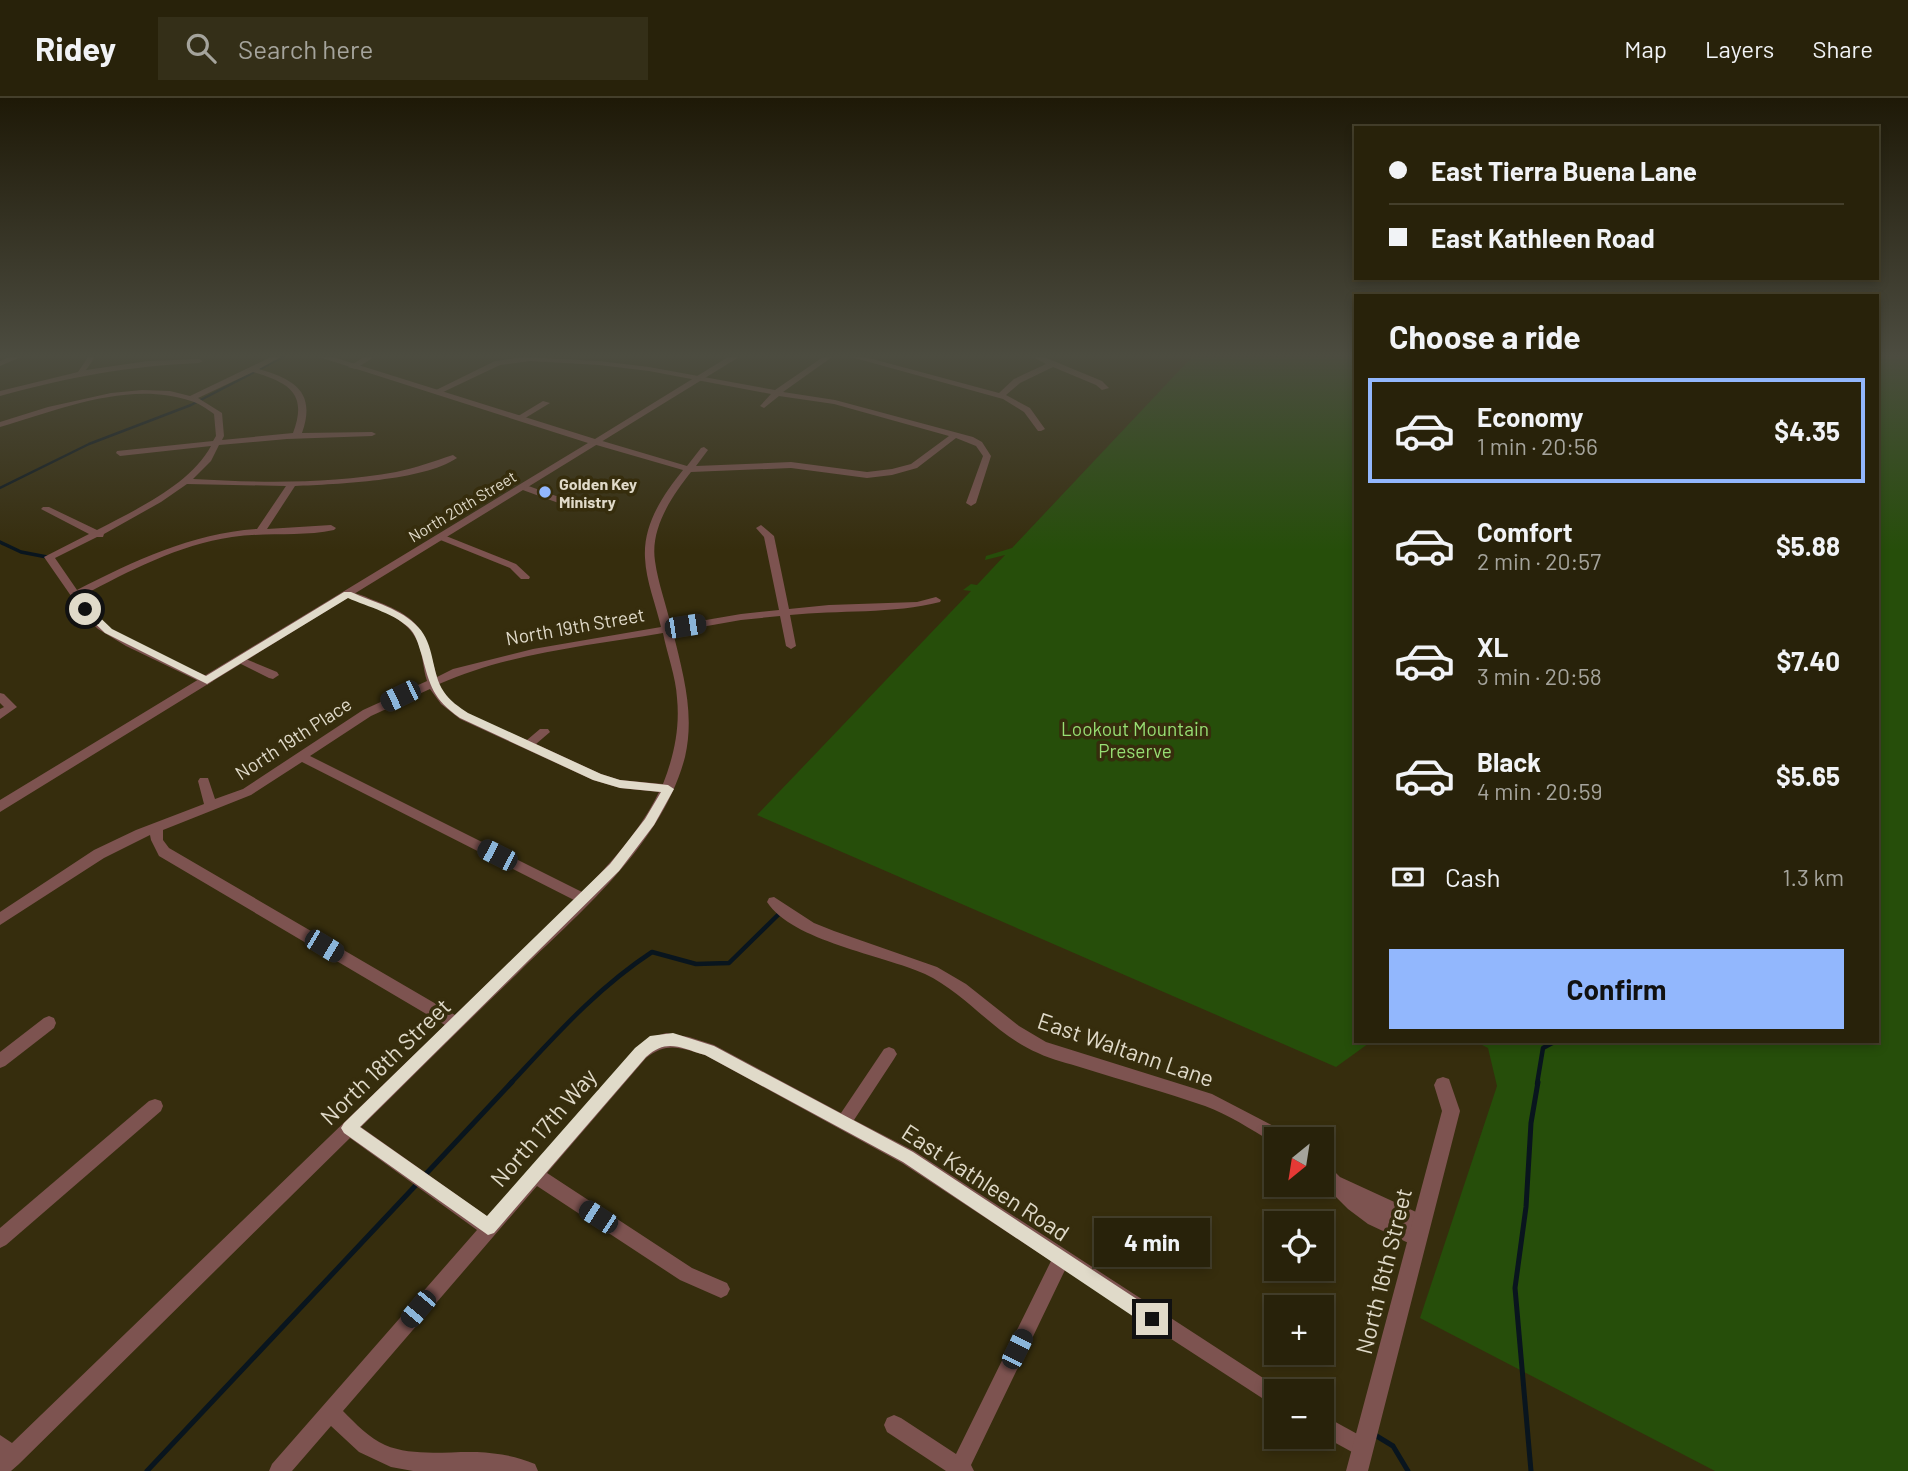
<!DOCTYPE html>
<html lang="en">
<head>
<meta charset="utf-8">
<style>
  :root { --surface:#28220a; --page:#342f18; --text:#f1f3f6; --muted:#a5a49c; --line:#443f2b; --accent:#92b7fd }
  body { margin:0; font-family:Barlow,sans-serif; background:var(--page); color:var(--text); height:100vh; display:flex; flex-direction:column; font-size:26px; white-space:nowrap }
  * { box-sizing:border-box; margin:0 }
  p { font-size:23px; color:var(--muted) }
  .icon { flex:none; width:38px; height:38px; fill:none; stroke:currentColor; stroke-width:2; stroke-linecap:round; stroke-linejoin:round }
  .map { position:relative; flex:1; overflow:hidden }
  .panel { position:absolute; left:1354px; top:196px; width:525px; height:749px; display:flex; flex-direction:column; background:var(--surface); border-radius:0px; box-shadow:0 4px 10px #0003,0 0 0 2px var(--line) }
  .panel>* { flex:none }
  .guide { position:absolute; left:1354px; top:28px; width:525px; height:154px; border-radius:0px; box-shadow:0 4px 10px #0003,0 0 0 2px var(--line); display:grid; align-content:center; height:154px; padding:0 35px; background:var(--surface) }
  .needle { width:46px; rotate:210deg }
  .controls { position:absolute; left:1264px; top:1029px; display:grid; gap:14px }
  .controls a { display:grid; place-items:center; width:70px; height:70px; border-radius:0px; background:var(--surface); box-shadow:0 4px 10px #0003,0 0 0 2px var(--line); font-size:35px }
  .end { position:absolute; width:32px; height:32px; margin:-16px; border:9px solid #e0dac9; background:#111; box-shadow:0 0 0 4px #111 }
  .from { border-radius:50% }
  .bubble { position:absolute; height:49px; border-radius:0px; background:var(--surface); box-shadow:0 4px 10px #0003,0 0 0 2px var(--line); font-size:23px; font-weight:700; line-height:49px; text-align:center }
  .car { position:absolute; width:21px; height:42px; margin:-21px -10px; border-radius:9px; box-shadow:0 0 5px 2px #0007; background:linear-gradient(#222 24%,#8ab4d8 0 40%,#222 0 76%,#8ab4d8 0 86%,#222 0) }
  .guide b { display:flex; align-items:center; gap:24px; height:66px; font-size:26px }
  .guide b+b { border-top:2px solid var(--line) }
  .guide i { width:18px; height:18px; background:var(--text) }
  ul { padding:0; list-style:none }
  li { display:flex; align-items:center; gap:21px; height:105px; margin:0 14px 10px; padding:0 21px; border:4px solid transparent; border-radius:0px }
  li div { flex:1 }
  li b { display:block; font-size:26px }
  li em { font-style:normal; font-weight:700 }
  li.on { border-color:var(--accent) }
  li>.icon { width:63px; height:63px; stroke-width:1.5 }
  h2 { padding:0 35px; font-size:32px; line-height:84px }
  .pay { display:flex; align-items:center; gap:18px; height:77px; padding:0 35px; font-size:26px }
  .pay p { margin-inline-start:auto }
  .primary-button { display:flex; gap:14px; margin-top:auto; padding:14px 35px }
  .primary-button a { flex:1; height:80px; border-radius:0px; background:var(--accent); color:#111; font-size:28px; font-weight:700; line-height:80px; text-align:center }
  header { display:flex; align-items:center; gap:42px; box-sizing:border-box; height:98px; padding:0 35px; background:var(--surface); border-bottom:2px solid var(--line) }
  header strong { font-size:33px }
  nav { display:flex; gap:38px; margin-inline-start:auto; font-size:24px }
  .search { width:490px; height:63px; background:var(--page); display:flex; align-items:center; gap:18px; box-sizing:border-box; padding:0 24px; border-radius:0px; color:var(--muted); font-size:26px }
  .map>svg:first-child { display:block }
  .green { fill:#264e0a }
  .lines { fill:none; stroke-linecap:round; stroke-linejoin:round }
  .stream-far3 { stroke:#09151e; stroke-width:2.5 }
  .stream-far2 { stroke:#09151e; stroke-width:3.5 }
  .stream-far1 { stroke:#09151e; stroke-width:4.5 }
  .stream { stroke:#09151e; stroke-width:5 }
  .minor { fill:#7d5350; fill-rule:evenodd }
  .tertiary { fill:#7d5350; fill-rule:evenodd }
  .route { fill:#e0dac9 }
  .poi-dot { fill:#92b7fd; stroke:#362d0d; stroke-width:2.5 }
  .labels { text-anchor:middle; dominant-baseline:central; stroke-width:7; stroke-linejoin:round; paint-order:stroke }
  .far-poi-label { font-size:16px; font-weight:bold; fill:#e0dac9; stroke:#362d0d; text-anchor:start }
  .far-street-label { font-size:16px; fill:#e0dac9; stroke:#362d0d }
  .street-label { font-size:19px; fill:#e0dac9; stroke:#362d0d }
  .park-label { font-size:19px; fill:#97de73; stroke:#362d0d }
  .near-street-label { font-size:23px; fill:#e0dac9; stroke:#362d0d }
</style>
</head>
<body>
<header>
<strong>Ridey</strong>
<div class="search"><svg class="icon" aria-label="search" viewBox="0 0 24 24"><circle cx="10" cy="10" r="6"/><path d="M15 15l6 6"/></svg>Search here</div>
<nav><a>Map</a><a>Layers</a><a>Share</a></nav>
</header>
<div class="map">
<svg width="1908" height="1373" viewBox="0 0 1908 1373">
  <rect width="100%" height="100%" fill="#362d0d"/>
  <g class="green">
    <polygon points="1192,259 1356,259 1356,943 1372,943 1336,969 757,717 971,493 963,492 971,486 977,487 1005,457 985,462 986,458 1012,450"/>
    <polygon points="1908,259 1908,1373 1715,1373 1420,1220 1497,988 1488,950 1474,943 1878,943 1878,260"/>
  </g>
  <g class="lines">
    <g class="stream-far3">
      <polyline points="0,390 89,346 191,307 283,259"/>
      <polyline points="0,444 3,446"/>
    </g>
    <polyline class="stream-far2" points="0,444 21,454 47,459"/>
    <g class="stream-far1">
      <path d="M510 986C555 938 597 890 652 854L696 866 729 865 781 814"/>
      <polyline points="1537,986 1543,950 1556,943"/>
    </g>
    <g class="stream">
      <polyline points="424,1078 512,984"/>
      <polyline points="1375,1337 1393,1348 1408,1373"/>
      <polyline points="147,1373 417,1086"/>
      <polyline points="1531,1373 1515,1190 1526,1109 1531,1025 1538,984"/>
    </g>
    <g class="minor">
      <polygon points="10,259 21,259 0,268 0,263"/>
      <path d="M88 259H95L86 272 148 263 199 261 203 263 199 265C128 268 69 279 0 298V293L78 274Z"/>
      <path d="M271 259H281L259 271C296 282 316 295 302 335L372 334 376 336 372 338 287 341 219 347 211 363 193 381C260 385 330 386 396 374 416 370 434 363 453 357L457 360C423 383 337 386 295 388L267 431 331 427 336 430 334 432C301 439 266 434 232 439 178 447 129 473 82 498 86 504 90 511 94 516 117 543 178 565 211 580L213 583 207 587 126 548 98 531 87 521 44 459 89 436 41 411 43 409H49L97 432C135 412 190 387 211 348L120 358 116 355 117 353 213 343 216 338 214 316C207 311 199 305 191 303 128 282 60 312 0 329V324L48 309 111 295 142 292 170 293 190 298ZM253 274C289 285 308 295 293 335L222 342 224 338 222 315 198 300ZM187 386 286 388 257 431C193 435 134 463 77 492L55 460 97 439H103L104 436 161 404Z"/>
      <polygon points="364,259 374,259 355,271 348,269"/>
      <path d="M524 259 599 263 649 269 775 292 823 259H832L783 294 835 302 973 339 982 344 991 358 976 405 971 408 966 405 983 358 976 348 956 340 917 370 892 377 867 380 791 370 691 374C672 398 650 430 655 463 658 485 666 506 671 528L741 516 779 512 764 439 756 430 761 427 774 438 789 511 829 507 917 504 936 499 941 502 940 504C894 516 838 512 790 517L796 548 791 551 786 548 780 518 741 522 673 534C683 576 695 615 685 659 662 747 580 814 516 877 464 927 413 978 361 1029L488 1119 636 950 653 939 666 935 689 939 714 947 841 1015 884 951 889 949 894 951 897 956 894 961 854 1022 914 1053 1283 1293H1276V1309L1065 1172 971 1367 974 1373H946L887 1334 884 1327 887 1320 894 1317 901 1320 956 1356 1051 1163 902 1065 705 957C680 950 668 943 646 960L547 1075 692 1170 727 1185 730 1191 727 1197 721 1200 680 1182 537 1088 343 1313C356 1326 369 1340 385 1347 413 1359 448 1353 477 1354 497 1355 516 1358 535 1366L538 1373H413L391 1369 359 1354 331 1328 292 1373H269L272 1366 477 1132 350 1040 19 1366 11 1373H0V1337L12 1345 445 927 159 758 151 742 150 737 104 760 0 827V814L94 752 136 732 204 706 198 683 200 680H208L215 701 243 691 363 612 427 583C423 571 423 557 418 545 407 517 370 508 344 498V494C355 493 366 499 376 503 422 521 425 533 437 579L453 571 533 551 661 529C656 507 646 483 645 460 643 426 663 397 683 372L593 346V342H599L687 368 701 350 704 349 708 352 696 368 791 364 867 374 892 371 911 366 949 338 834 306 779 298 764 310 760 308 771 296 649 273 599 267 530 263 500 267 439 296 432 294 495 263ZM663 535C667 556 676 579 677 600 680 630 674 658 663 686L620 682 601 676 536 646 550 634 548 631H540L527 642C498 629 453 617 439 586 508 555 588 548 663 535ZM430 591 441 606 460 621 593 682 620 690 659 694C640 733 612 764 582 794L310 658 371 618ZM302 664 574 802 455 917 169 750 163 742V732L251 697Z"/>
      <polygon points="851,259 865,259 999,295 1014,281 1046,266 1033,259 1044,259 1102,283 1109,290 1102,292 1096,287 1053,269 1020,285 1006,297 1030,310 1045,331 1041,333 1038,333 1024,314 1003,301"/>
      <polygon points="543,303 550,305 522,322 515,320"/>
      <polygon points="523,386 581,407 583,409 581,411 575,411 520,391 520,387"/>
      <polygon points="441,436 516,466 530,479 529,481 521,481 510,470 438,441 436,439"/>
      <polygon points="241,559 277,574 279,577 273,581 269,580 237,564 236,562"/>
      <polygon points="0,595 4,596 17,609 0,621 0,611 4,609 0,605"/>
      <path d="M774 799 814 825 834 833 937 869 966 886 1019 928 1046 944 1212 996 1289 1036 1291 1041H1276V1046C1253 1033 1230 1017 1205 1008 1165 994 1124 983 1083 970 1068 965 1052 962 1038 955 995 937 967 896 925 876 883 857 792 843 767 804L769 800Z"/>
      <polygon points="49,918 54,920 56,925 54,930 5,968 0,970 0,954 44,920"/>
      <polygon points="155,1001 161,1003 163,1008 161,1013 6,1147 0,1150 0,1130 149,1003"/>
      <polygon points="1321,1064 1327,1066 1340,1079 1427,1119 1430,1125 1427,1131 1422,1133 1426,1140 1423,1146 1417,1149 1368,1126 1348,1111 1321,1084"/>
      <polygon points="1321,1316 1370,1343 1373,1350 1370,1357 1363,1360 1321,1337"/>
    </g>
    <g class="tertiary">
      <polygon points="319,259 333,259 595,341 728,259 739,259 0,714 0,702 588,345"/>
      <polygon points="1443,979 1449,981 1460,1013 1368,1373 1346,1373 1442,1013 1434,987 1437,981"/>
    </g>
  </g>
  <linearGradient id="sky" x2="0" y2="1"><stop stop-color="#1e1907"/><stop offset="0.57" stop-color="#4c4c40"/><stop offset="1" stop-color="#4c4c40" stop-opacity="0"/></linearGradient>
  <rect width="1908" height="452" fill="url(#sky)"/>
  <path class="route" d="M344 494H351C373 504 402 511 418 529 435 546 431 575 444 594 450 603 459 609 468 615L601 676 620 682 668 687 674 691 654 727 619 773 360 1029 487 1118 635 950 650 938 673 935 714 948 913 1054 1158 1215 1160 1221 1158 1227 1152 1229 1146 1227 903 1064 705 957C680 950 667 940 646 959L494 1135 488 1137 344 1035 341 1030 344 1025 610 766 645 721 661 694 620 690 593 682 460 620C433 601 430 588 422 558 419 549 417 539 411 532 397 516 368 509 348 500L207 586 105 535 80 511 89 509 112 531 206 578Z"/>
  <circle class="poi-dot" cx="545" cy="394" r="7"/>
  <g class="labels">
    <g class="far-poi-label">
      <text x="559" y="385">Golden Key<tspan x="559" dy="18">Ministry</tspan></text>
    </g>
    <g class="far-street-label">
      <text transform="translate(462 408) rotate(-31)">North 20th Street</text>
    </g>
    <g class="street-label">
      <text transform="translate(575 528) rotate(-10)">North 19th Street</text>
      <text transform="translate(293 640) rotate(-33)">North 19th Place</text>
    </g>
    <g class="park-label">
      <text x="1135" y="630">Lookout Mountain<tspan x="1135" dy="22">Preserve</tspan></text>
    </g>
    <g class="near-street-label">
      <text transform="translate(1126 951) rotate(19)">East Waltann Lane</text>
      <text transform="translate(385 963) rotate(-44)">North 18th Street</text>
      <text transform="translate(543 1029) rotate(-49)">North 17th Way</text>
      <text transform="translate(986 1084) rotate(33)">East Kathleen Road</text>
      <text transform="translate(1383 1173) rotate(-76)">North 16th Street</text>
    </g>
  </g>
</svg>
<div class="controls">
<a><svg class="needle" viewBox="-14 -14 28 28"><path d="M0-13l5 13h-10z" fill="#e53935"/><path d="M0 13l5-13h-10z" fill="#a5a49c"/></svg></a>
<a><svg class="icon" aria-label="locate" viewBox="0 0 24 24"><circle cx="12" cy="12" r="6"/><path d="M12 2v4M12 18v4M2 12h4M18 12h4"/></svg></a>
<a>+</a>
<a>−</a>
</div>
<i class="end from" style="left:85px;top:511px"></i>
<i class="end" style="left:1152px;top:1221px"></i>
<div class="bubble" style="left:1094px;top:1120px;width:116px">4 min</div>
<i class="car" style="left:685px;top:528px;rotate:81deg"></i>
<i class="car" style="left:400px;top:598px;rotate:244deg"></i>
<i class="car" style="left:497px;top:757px;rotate:297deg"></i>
<i class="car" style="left:324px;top:848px;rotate:121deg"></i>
<i class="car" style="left:598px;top:1119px;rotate:303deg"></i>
<i class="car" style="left:418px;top:1211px;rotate:220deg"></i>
<i class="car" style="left:1017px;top:1251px;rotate:26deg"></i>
<div class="guide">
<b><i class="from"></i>East Tierra Buena Lane</b>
<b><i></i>East Kathleen Road</b>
</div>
<section class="panel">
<h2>Choose a ride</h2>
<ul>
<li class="on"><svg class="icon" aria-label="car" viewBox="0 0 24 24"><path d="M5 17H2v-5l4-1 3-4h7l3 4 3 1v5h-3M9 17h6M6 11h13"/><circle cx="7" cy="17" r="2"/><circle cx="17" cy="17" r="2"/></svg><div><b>Economy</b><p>1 min · 20:56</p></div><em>$4.35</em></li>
<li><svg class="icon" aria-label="car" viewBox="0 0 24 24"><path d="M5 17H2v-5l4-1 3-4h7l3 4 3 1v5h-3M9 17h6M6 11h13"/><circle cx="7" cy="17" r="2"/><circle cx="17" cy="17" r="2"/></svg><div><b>Comfort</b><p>2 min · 20:57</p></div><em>$5.88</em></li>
<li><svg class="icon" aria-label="car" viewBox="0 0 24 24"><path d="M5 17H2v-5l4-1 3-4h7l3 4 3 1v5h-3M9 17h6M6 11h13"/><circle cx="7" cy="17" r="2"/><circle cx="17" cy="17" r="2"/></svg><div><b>XL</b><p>3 min · 20:58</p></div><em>$7.40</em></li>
<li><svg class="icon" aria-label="car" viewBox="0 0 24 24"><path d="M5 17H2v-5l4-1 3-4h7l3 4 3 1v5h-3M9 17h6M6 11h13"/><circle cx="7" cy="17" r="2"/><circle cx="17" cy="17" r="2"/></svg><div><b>Black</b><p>4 min · 20:59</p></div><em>$5.65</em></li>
</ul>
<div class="pay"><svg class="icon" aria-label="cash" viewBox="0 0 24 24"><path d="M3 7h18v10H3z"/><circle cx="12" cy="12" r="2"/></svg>Cash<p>1.3 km</p></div>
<div class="primary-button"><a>Confirm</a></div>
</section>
</div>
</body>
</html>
